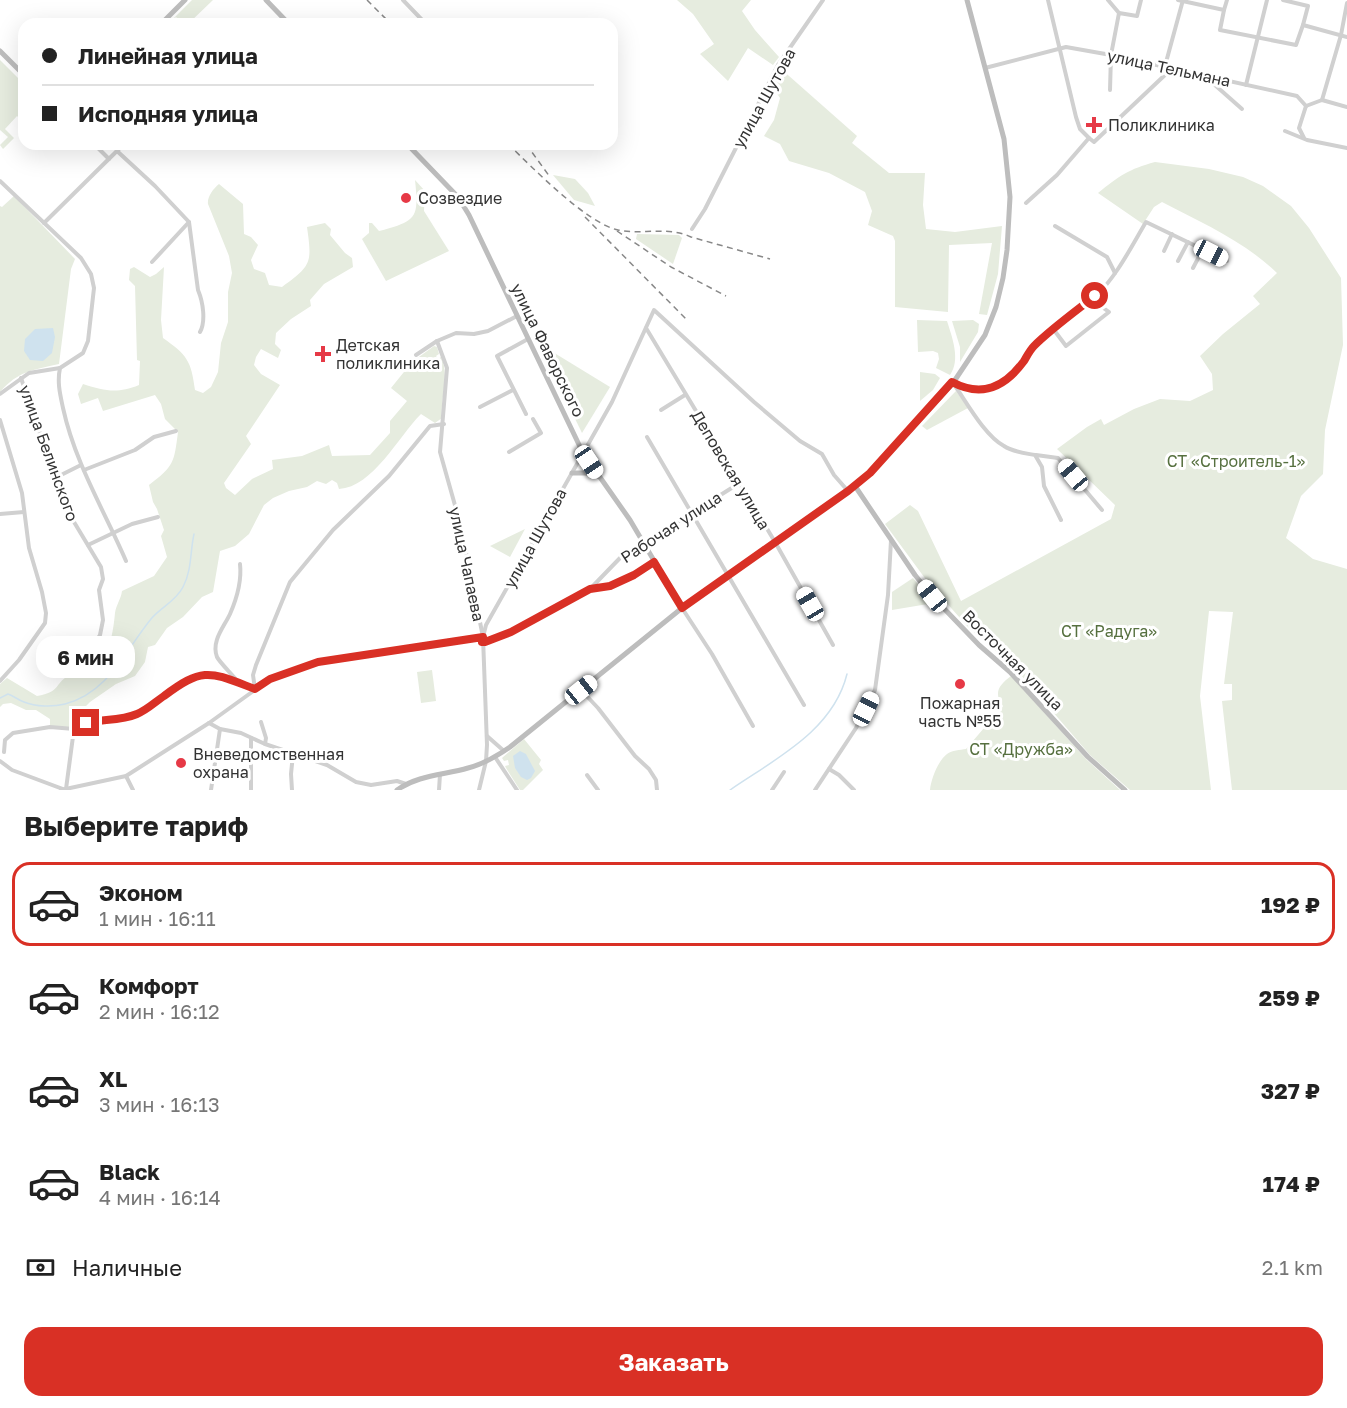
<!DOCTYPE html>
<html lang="ru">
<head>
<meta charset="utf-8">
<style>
  :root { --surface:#fff; --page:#f2f2f2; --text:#222; --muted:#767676; --line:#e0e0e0; --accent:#d93025 }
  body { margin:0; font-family:"Golos Text",sans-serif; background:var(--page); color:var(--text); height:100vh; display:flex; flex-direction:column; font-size:22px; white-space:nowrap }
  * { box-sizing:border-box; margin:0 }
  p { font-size:20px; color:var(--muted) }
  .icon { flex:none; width:33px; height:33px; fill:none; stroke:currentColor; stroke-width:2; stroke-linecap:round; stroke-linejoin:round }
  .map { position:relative; height:790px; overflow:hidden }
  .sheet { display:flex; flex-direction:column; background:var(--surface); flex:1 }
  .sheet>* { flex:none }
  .top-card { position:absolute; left:18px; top:18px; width:600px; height:132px; border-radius:18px; box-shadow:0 6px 24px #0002; display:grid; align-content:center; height:132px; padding:0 24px; background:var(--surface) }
  .end { position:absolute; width:27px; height:27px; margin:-14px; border:8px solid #d93025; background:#fff; box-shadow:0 0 0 3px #fff }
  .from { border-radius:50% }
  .bubble { position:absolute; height:42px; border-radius:18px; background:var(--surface); box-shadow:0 6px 24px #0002; font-size:20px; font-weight:700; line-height:42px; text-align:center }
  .car { position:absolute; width:18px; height:36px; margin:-18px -9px; border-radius:8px; box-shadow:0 0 4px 2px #0007; background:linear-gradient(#fff 24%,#345 0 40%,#fff 0 76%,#345 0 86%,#fff 0) }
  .top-card b { display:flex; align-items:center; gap:21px; height:57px; font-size:22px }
  .top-card b+b { border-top:2px solid var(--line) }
  .top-card i { width:15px; height:15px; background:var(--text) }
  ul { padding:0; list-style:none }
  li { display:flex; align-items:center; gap:18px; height:84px; margin:0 12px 9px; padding:0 12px; border:3px solid transparent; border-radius:18px }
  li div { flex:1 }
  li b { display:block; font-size:22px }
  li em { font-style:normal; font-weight:700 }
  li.on { border-color:var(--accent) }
  li>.icon { width:54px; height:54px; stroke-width:1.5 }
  h2 { padding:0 24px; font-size:27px; line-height:72px }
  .pay { display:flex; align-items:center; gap:15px; height:66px; padding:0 24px; font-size:22px }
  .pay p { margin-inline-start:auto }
  .cta { display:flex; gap:12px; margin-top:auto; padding:12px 24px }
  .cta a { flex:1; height:69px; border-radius:18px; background:var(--accent); color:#fff; font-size:24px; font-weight:700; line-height:69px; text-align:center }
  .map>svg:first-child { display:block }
  .green { fill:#e6ecdf }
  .water { fill:#cfe2ee }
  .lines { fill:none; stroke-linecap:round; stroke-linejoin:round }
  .stream { stroke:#cfe2ee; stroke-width:1.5 }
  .street { stroke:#d0d0d0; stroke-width:4 }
  .secondary { stroke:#bdbdbd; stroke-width:5 }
  .rail { stroke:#888; stroke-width:1.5; stroke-dasharray:6 4.5; stroke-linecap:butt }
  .route { stroke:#d93025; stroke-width:8 }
  .poi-dot { fill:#e63946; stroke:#fff; stroke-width:2 }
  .labels { text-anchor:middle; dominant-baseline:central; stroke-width:6; stroke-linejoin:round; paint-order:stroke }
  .street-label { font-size:16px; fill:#333; stroke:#fff }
  .poi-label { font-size:16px; fill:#333; stroke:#fff; text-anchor:start }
  .park-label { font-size:16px; fill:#56703f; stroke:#fff }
</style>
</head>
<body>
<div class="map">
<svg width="1347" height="790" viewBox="0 0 1347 790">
  <rect width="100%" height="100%" fill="#fff"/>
  <g class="green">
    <polygon points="192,0 213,0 188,24 183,24 176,17 168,24"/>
    <polygon points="677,0 751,0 742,11 755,30 779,57 773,65 748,48 728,81 700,54 714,44 693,14"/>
    <polygon points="0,60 24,84 24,122 17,116 5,129 14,138 3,149 0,145 8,137 0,130"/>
    <polygon points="780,68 857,136 852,143 889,173 925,173 923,205 926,229 955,232 1002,226 998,274 987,315 979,314 992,243 949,245 948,312 895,307 895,241 893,236 868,225 872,211 865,192 829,173 789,161 780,144 764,136 774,120 780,98 776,92 769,88"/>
    <path d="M1155 162 1209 169 1243 177 1263 186 1291 206 1309 228 1341 278 1343 345 1325 430 1323 474 1301 496 1286 538 1313 559 1347 569V790H1232L1222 701 1232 700V684H1224L1233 612 1209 611 1200 696 1211 790H1130L1090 755 1014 667 968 627 927 581 885 524 910 505 918 511 961 601 1111 519 1115 505 1057 449 1087 427 1101 419 1104 425 1134 409 1160 399 1190 401 1213 390 1212 374 1200 356 1223 334 1260 304 1253 296 1277 273C1244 241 1202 223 1162 202L1154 207 1143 224 1098 193C1119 176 1129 169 1155 162Z"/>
    <polygon points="553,175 575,179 588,193 595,206 574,200"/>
    <path d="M415 180 425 191 424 211 449 251 386 281 362 239 369 233V223H372L379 231C417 221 419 218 415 180Z"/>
    <path d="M219 184 243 204 244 234 251 237 258 245 251 260 254 269 265 273 269 285 282 287C312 265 312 263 307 227L325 223 331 229 330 235 345 253 352 258 353 267 324 284 310 300 311 306 291 319 276 333 275 344 281 350 278 358 261 349 256 357 254 365 261 374 280 385 246 436 251 444 224 483 226 488 235 495 252 479 273 469 272 460 302 456 329 445 332 456 370 455 390 433V421L407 401 391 388 412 362 434 346 437 347 439 354 436 356 438 359 441 357C450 375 440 399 442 418L435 423 421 414C398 437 373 487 339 489L337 483 332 480 326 484 317 481 307 487 289 491 273 498 264 505 249 534 235 546 220 551 213 592 202 597 183 617 167 628 155 645 148 647 145 662 135 676 116 684 90 702 79 713 83 723 73 729 50 726V719L36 710H26L11 703 3 704 0 707V684L7 678 37 696C61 692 54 684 68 676 76 671 86 675 94 669 110 655 113 633 115 613 116 605 121 599 122 591L154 576 167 557 161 536 164 530 157 509 153 502 149 485C174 466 174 463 178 432L165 419 161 404 155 395 103 411 98 398 81 404 78 394 83 384C105 391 117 394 139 385L140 361 137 360 135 286 129 280 130 269 134 267 150 277 156 274 164 267 161 320 163 338C187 355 191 360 195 390L203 393 211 387 218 372 221 343 228 322V292L232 273 229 256 208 204C207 197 213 189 219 184Z"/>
    <path d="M14 196 75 259 71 269 59 364C33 370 18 371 0 392V206L2 207Z"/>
    <polygon points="637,234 679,235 682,238 673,264 636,239"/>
    <path d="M917 320 947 321C952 337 961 360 950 375L936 368 939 359 938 353 933 351 918 352Z"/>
    <polygon points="973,320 979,324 978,332 960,362 960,347 952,321"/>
    <polygon points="538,343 610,387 582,433"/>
    <polygon points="920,372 935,374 940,378 933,390 920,401"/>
    <polygon points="956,391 968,408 927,430 922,426"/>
    <polygon points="525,529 510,557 490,546"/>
    <polygon points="913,578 934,603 892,610 892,592"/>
    <polygon points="432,670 436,701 421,703 417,672"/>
    <path d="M1011 676 1086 759 1120 790H930C931 779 938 761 947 754 952 750 960 750 966 749L990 721 999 713 1003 706C993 693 999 685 1011 676Z"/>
    <polygon points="524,739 541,760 539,764 543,770 523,790 520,790 506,768 505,766 509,765 508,760 504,761 502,758"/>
  </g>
  <g class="water">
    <polygon points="53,328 55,337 52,353 43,361 30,360 24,351 25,339 35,329"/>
    <polygon points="520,751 526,754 535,771 531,778 527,780 521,777 515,768 513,756"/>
  </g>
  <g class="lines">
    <g class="stream">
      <path d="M0 698 8 694C14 696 18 700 24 702 36 707 53 707 65 704 108 693 125 651 151 619 160 608 176 601 183 587 192 570 190 552 194 534"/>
      <path d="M730 790C775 759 833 731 847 674"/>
    </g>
    <g class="street">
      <polyline points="403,0 426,24"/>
      <polyline points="1048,0 1076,117 1080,129 1089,138"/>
      <polyline points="1108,0 1119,13"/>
      <polyline points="1178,0 1224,10 1220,30 1296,45 1303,25 1347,37"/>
      <polyline points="1283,0 1308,6 1303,25"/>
      <polyline points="1224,10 1227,0"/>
      <polyline points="985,68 1066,47 1111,55 1297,96 1306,106"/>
      <polyline points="1207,78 1242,109"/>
      <polyline points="1246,85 1267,0"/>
      <polyline points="1110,90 1111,55 1119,13 1137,16 1141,0"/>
      <polyline points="1322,100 1341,35 1347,3"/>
      <polyline points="1306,106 1322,100 1347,107"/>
      <polyline points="1285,131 1307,140 1347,148"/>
      <polyline points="1304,138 1299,128 1306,106"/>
      <polyline points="94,144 109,159"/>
      <polyline points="185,144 190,146 214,144"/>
      <path d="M117 151 155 186 189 222 198 290C203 302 206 321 200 332"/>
      <path d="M0 181 81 258 91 274 94 288 88 341 83 353 60 368C57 382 60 394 63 408 75 463 104 510 126 561"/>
      <polyline points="1026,203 1057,175 1089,138 1094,142 1166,74 1165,66 1183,0"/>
      <polyline points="44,223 124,144"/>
      <polyline points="1055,226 1107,257 1115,273"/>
      <polyline points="692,229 705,209 778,65 823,0"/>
      <polyline points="1164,251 1172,234"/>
      <polyline points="1178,261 1188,242"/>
      <polyline points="152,262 189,222"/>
      <polyline points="1193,268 1203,249"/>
      <polyline points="646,328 775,542 833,645"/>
      <polyline points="1054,330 1066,346 1109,312 1091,299"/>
      <polyline points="437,341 447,368 440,452 460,523 483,637 487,745 486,761 479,790"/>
      <polyline points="416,355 437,341 456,333 474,334 488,331 517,316"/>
      <polyline points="21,378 65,507 101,567 103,579 99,590 103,620 100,635 84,659"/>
      <path d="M953 383C981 398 1006 385 1024 361 1027 357 1030 351 1034 346 1052 328 1075 314 1095 297 1117 276 1131 247 1146 222L1227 261"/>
      <path d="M953 383C966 401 984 435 1004 446 1013 452 1024 453 1035 455L1042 467 1044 486 1061 520"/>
      <polyline points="0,394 29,373 60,368"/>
      <polyline points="480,407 513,390"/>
      <polyline points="661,410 685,395"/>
      <polyline points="526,414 497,356 528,339"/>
      <polyline points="0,420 22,493 29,548 42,592 46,613 45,623 19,660 0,681"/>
      <polyline points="647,437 804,705"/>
      <polyline points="509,452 541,433 533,419"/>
      <polyline points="1036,455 1058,458 1102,510"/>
      <polyline points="84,470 135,450 154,437 176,431"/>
      <polyline points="55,478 81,465"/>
      <polyline points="0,514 24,512"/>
      <polyline points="88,545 132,524 158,517"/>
      <path d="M591 589C617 586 633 576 654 562"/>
      <polyline points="682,608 712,654 753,726"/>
      <polyline points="483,637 486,625 612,402 654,310 754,402 800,441 822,454 834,475 848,491"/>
      <polyline points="482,642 511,632 590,589 620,558 738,484"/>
      <path d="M238 682C233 675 220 663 217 657 211 641 224 627 230 614 237 598 242 582 240 564"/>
      <polyline points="255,689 253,675 256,665 290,582 333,530 389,476 430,426 444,424"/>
      <polyline points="581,690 598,708 635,756 649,769 656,780 657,790"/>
      <polyline points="261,722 266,738 265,744"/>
      <polyline points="209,723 220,729 241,733 265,744 327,765 356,782 371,785 397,781 406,784 405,785"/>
      <polyline points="487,736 504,751"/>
      <polyline points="4,752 5,740 13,733 50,727 74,729 86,723 128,717 138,714 184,681 194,676 214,675 254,688"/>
      <polyline points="495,757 517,790"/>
      <polyline points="0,761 12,770 63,789"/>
      <polyline points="829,769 839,775 854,790"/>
      <polyline points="587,775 598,790"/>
      <polyline points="126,776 133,790"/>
      <polyline points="66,789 74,729"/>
      <polyline points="61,790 126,776 209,723 270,679 318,662 483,637"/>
      <polyline points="211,790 220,729"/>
      <polyline points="251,790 251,738"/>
      <polyline points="292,790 291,774 293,754"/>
      <polyline points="439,790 440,774"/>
      <polyline points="772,790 784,772"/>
      <polyline points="815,790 856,728 875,690 888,595 891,540"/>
    </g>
    <g class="secondary">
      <polyline points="266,0 289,24"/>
      <polyline points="161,24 185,0"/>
      <polyline points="0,51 24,75"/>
      <polyline points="407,144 458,197 469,215 583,453 630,520 682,608"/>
      <polyline points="572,473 586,473 598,476"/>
      <polyline points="855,486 915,575 932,596 979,645 1010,672 1088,757 1125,790"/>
      <path d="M397 790C418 775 444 775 468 768 484 764 497 756 510 747L682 608 848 491 871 473 953 383 985 335 996 307 1003 278 1007 250 1010 197 1004 139 967 0"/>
    </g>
    <g class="rail">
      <polyline points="367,0 391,24"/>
      <path d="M508 144C532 167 586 223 618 230 642 235 669 226 691 237L770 259"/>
      <polyline points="526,144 550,177"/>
      <polyline points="585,217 688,321"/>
      <polyline points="617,231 671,267 726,296"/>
    </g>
  </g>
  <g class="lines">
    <path class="route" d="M86 723C102 719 121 721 137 714 147 710 155 702 164 696 204 666 210 672 255 689L270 679 318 662 483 637 482 642H485L511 632 590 589 610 586 634 575 654 562 682 608 848 491 870 473 952 382C982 398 1005 387 1024 361 1027 356 1030 350 1034 346 1051 329 1076 311 1095 296"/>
  </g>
  <g class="poi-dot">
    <path d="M1091 116h6v6h6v6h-6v6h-6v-6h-6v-6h6z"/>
    <circle cx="406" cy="198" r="6"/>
    <path d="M320 345h6v6h6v6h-6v6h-6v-6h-6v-6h6z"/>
    <circle cx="960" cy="684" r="6"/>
    <circle cx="181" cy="763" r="6"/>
  </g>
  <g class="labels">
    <g class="street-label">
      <text transform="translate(1169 68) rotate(12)">улица Тельмана</text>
      <text transform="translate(764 98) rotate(-61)">улица Шутова</text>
      <text transform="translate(548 350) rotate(64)">улица Фаворского</text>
      <text transform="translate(49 453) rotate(70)">улица Белинского</text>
      <text transform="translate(731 470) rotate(59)">Деповская улица</text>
      <text transform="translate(671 527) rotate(-33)">Рабочая улица</text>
      <text transform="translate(535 538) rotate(-61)">улица Шутова</text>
      <text transform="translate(467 564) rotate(78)">улица Чапаева</text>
      <text transform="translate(1013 660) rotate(45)">Восточная улица</text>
    </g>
    <g class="poi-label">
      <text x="1108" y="125">Поликлиника</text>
      <text x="418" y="198">Созвездие</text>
      <text x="336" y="345">Детская<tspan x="336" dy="18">поликлиника</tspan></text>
      <text x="960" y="703" text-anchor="middle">Пожарная<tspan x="960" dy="18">часть №55</tspan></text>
      <text x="193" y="754">Вневедомственная<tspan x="193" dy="18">охрана</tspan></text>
    </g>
    <g class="park-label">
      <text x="1236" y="461">СТ «Строитель-1»</text>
      <text x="1109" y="631">СТ «Радуга»</text>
      <text x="1021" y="749">СТ «Дружба»</text>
    </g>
  </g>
</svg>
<i class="end from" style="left:1095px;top:296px"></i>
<i class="end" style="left:86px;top:723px"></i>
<div class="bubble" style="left:36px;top:636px;width:99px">6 мин</div>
<i class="car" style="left:1211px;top:253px;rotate:117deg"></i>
<i class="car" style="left:589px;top:462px;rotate:146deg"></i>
<i class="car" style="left:1073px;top:475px;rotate:320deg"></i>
<i class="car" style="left:932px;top:596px;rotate:321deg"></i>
<i class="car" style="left:810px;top:604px;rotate:330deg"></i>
<i class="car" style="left:581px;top:690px;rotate:51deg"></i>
<i class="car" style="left:866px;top:709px;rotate:26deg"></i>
<div class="top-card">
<b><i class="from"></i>Линейная улица</b>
<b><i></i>Исподняя улица</b>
</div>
</div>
<section class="sheet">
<h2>Выберите тариф</h2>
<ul>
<li class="on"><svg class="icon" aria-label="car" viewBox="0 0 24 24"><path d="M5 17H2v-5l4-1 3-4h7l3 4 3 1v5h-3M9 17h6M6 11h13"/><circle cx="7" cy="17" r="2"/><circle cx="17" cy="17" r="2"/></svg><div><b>Эконом</b><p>1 мин · 16:11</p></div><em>192 ₽</em></li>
<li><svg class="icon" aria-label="car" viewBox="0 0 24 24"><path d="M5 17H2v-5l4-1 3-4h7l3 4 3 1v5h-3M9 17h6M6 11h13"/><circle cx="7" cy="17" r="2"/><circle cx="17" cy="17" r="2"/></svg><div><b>Комфорт</b><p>2 мин · 16:12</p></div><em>259 ₽</em></li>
<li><svg class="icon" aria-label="car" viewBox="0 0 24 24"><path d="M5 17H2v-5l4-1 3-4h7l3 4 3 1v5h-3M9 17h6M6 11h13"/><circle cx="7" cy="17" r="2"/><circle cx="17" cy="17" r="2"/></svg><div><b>XL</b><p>3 мин · 16:13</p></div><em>327 ₽</em></li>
<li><svg class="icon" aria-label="car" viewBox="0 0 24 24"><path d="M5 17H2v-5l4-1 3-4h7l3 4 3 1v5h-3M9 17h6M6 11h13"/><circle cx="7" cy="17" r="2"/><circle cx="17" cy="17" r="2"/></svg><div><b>Black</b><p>4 мин · 16:14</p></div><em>174 ₽</em></li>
</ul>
<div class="pay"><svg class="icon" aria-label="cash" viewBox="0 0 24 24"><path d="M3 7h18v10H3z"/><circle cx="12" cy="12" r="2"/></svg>Наличные<p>2.1 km</p></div>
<div class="cta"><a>Заказать</a></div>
</section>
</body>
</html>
